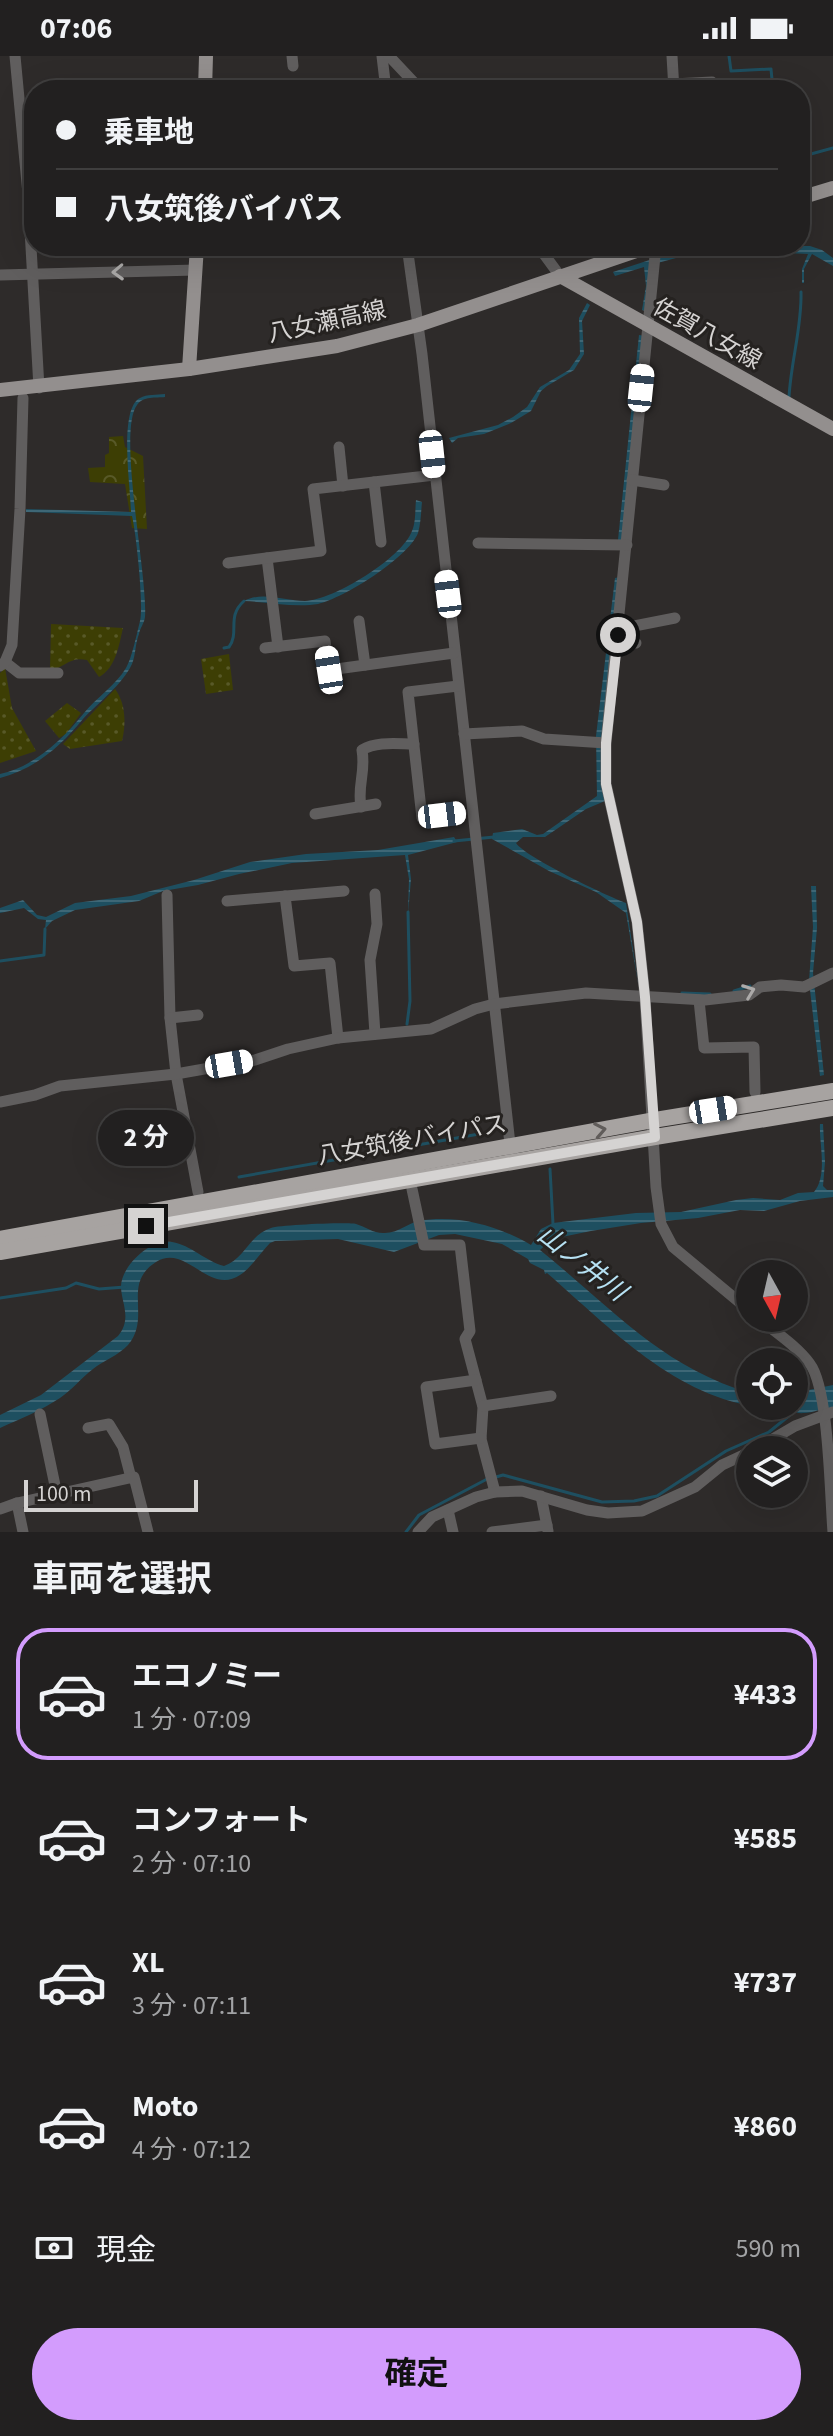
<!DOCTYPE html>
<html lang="ja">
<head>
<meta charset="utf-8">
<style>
  :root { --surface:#222020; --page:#2a2829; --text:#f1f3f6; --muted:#a2a3a5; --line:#3f3e3e; --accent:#d39cfd }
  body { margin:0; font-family:"Source Sans 3","Noto Sans JP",sans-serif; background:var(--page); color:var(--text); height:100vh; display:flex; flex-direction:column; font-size:30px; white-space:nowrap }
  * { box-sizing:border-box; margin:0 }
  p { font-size:26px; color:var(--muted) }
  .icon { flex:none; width:44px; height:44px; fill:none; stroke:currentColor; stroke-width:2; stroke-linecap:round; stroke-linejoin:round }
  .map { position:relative; height:1476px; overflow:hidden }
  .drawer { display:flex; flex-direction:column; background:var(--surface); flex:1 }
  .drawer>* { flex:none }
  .banner { position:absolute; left:24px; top:24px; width:786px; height:176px; border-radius:32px; box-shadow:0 8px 32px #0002,0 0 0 2px var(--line); display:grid; align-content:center; height:176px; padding:0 32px; background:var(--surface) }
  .needle { width:52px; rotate:172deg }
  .fabs { position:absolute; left:736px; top:1204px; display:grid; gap:16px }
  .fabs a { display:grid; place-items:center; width:72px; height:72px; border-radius:50%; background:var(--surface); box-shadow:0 8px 32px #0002,0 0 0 2px var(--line); font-size:40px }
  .scale { position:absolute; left:24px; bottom:20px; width:174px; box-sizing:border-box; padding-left:8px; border:4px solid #d5d3d2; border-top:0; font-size:22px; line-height:28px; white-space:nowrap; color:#d5d3d2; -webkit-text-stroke:6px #252220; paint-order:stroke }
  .end { position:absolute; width:36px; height:36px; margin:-18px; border:10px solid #d5d3d2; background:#111; box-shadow:0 0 0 4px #111 }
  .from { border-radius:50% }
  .bubble { position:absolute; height:56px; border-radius:28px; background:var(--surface); box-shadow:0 8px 32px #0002,0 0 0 2px var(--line); font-size:26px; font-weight:700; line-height:56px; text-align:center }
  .car { position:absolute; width:24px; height:48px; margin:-24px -12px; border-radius:10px; box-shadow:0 0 6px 2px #0007; background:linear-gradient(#fff 24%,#345 0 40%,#fff 0 76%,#345 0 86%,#fff 0) }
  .banner b { display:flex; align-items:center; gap:28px; height:76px; font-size:30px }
  .banner b+b { border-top:2px solid var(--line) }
  .banner i { width:20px; height:20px; background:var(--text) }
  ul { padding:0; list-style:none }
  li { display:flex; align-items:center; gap:24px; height:132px; margin:0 16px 12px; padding:0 16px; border:4px solid transparent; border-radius:32px }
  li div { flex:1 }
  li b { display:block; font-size:30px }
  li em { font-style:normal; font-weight:700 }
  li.on { border-color:var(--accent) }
  li>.icon { width:72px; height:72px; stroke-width:1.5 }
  h2 { padding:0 32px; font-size:36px; line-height:96px }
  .pay { display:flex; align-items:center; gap:20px; height:88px; padding:0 32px; font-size:30px }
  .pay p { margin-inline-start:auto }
  .primary-button { display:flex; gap:16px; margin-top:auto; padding:16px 32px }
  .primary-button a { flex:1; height:92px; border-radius:48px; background:var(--accent); color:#111; font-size:32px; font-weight:700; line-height:92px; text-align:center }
  .status { display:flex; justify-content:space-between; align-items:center; height:56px; padding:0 40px; background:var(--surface); direction:ltr }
  .status svg { height:22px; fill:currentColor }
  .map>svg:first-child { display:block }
  .grass { fill:url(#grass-dots) }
  .forest { fill:url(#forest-crowns) }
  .water { fill:url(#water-rules) }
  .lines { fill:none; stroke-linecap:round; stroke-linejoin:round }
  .stream { stroke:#1e4f60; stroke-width:3 }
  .minor { stroke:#605e5e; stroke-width:11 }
  .major { stroke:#938f8e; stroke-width:14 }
  .highway { stroke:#a7a3a1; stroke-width:16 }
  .oneway { stroke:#acaaa9 }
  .oneway2 { stroke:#605c5a }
  .route { stroke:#d5d3d2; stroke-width:10 }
  .labels { text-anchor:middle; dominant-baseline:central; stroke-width:6; stroke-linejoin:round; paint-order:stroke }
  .street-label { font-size:24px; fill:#d5d3d2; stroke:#252220 }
  .water-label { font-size:26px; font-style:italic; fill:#b7e2f4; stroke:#252220 }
</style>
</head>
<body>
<div class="status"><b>07:06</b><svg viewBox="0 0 49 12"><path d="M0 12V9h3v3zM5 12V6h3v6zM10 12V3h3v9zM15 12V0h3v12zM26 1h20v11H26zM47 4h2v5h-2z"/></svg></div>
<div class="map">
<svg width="833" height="1476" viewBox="0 0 833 1476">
  <defs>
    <pattern id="grass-dots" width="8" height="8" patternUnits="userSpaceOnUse" patternTransform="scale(2)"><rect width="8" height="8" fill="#3d3e04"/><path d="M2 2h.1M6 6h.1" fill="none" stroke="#585928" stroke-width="1.8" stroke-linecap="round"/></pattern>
    <pattern id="forest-crowns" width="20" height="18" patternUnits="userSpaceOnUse" patternTransform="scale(2)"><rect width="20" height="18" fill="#3d3e04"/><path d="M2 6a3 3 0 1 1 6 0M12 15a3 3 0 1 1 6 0" fill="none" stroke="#585928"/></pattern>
    <pattern id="water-rules" width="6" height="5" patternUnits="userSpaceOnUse" patternTransform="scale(2)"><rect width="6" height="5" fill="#1e4f60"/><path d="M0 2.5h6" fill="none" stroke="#3e6776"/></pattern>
  </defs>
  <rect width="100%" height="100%" fill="#2e2b2a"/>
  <g class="grass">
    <path d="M51 568 123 572C119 589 116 612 99 621L87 604C70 600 65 611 50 615Z"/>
    <polygon points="229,598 233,634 206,638 201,603"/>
    <polygon points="5,612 12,652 36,695 0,707 0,617"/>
    <path d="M115 633C126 648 126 668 122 685L70 693 63 688Z"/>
    <polygon points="67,647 81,657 66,678 59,682 45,665"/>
  </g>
  <polygon class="forest" points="123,380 125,391 143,400 147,473 132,472 125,428 90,426 88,412 105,411 105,399 109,397 109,381"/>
  <g class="water">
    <polygon points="692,190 810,190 822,194 833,202 833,210 812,198 804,213 804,227 802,227 802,213 808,198 709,193 654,208 648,256 642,254 646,230 644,211 615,220 613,216"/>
    <polygon points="587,247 590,249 582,265 584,298 574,314 547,330 541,335 531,355 511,367 484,378 458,382 452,387 449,382 498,369 513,361 527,351 540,331 569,314 580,298 579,262"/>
    <polygon points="639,279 645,280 624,484 618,484"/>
    <path d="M165 338V341C156 342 143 340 137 349 117 376 148 520 145 561 144 568 140 572 139 578 135 588 136 598 132 608 122 629 99 646 83 663 61 690 35 713 0 722V718C34 711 63 683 84 657 96 642 116 629 126 612 132 602 137 577 140 565 144 550 136 476 132 460L26 456V453L131 456C131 434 118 353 140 342 147 338 157 339 165 338Z"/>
    <path d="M416 444 422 446C421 455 421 467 418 477 408 502 344 542 318 548 296 552 267 546 244 545 262 535 285 545 305 545 334 544 402 502 412 475 416 466 415 453 416 444Z"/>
    <path d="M620 521 605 745 586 753 545 781H523L516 787C525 801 607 840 626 847L639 933 626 857 596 836 549 815 492 783 493 777 522 773 537 779 543 778 597 740 596 680 615 522Z"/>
    <polygon points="454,781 457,786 408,799 411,823 408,858 409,823 405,799 292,807 239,818 198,829 163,835 139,845 75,854 52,865 45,873 46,864 38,863 24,852 0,857 0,852 23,844 37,859 46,861 75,847 131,840 194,824 250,806 306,798 378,794"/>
    <polygon points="811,830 816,830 817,872 813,917 824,1019 820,1020 809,925 813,871"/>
    <path d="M820 1068H823L825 1106 823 1130 827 1134H833V1141L800 1145 764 1155 740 1154 698 1162 641 1167 591 1175 552 1183 540 1194C611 1251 660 1310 750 1337V1350H794V1337L833 1329V1352C821 1352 813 1357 804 1357 796 1358 787 1353 780 1353 683 1350 616 1277 547 1217L545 1218 544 1214 530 1207 528 1203 502 1188 455 1178 439 1179 394 1196 338 1183 275 1185 270 1187C260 1197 252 1211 240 1219 209 1240 186 1187 156 1206 121 1228 152 1261 128 1289 119 1299 103 1305 93 1313 81 1322 72 1334 60 1342 42 1354 20 1363 0 1372V1359L41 1339 118 1280C132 1263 122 1248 121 1232 120 1211 150 1182 172 1186 191 1189 205 1205 224 1210 244 1204 250 1178 271 1172 280 1169 347 1166 356 1168 366 1171 374 1178 385 1177 398 1177 408 1167 419 1165 457 1158 499 1170 531 1189L541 1173 553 1167 636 1157 681 1156 736 1144 753 1142 780 1144 798 1137 814 1136C828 1119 819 1088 820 1068Z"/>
  </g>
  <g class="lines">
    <g class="stream">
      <polyline points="729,0 731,15 771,13 773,34"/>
      <polyline points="800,101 833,92"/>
      <path d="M789 341C791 305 802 271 801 236"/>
      <path d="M224 592 229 591C240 576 226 561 244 545"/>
      <polyline points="454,785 494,781"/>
      <polyline points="0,905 44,899 45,873"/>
      <polyline points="734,935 750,930"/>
      <polyline points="682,937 710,938"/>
      <polyline points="407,968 410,945 408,856"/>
      <polyline points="550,1113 553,1168"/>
      <polyline points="239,1121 479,1078"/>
      <polyline points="0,1242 66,1232 76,1227 99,1233 125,1231"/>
      <polyline points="496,1421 503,1419 602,1446 634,1445 657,1440 726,1395 769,1376 795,1355"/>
      <polyline points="406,1476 419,1459 489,1422"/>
    </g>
    <g class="minor">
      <polyline points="15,0 28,138 39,332"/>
      <polyline points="292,0 293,10"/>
      <polyline points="382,0 386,34"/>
      <polyline points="389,0 421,34"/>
      <polyline points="672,0 674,34"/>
      <polyline points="673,28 712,26"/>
      <polyline points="599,34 673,30"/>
      <polyline points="407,190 422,298 511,1097"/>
      <polyline points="538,190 560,220"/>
      <polyline points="656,190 606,687 606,728 637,866 645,941 656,1131 661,1168 673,1191 750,1255"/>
      <polyline points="0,219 196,214"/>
      <polyline points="339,391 343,430"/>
      <polyline points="632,424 664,429"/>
      <polyline points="374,426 381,486"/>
      <polyline points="478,487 627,489"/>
      <polyline points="267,502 278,591"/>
      <polyline points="228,507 321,495 313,433 435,419"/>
      <polyline points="359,565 365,609"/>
      <polyline points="619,573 675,562"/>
      <polyline points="618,579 636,587"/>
      <polyline points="265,592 325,585 329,614 454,597"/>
      <polyline points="5,606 19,617 58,617"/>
      <polyline points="0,610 5,606 12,589 20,453 23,342"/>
      <polyline points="458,630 408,636 422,762 461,757"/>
      <polyline points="464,678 522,675 544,683 606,687"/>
      <path d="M361 751C357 729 366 717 362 694 377 685 397 688 414 688"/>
      <polyline points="315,758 376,748"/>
      <polyline points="167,839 170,962 176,1018 198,1136"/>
      <polyline points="285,840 294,910 330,907 338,982"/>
      <polyline points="227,845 344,835"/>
      <polyline points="699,944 704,992 754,991 755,1036"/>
      <polyline points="170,962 198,959"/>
      <polyline points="375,978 370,904 377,868 375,838"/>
      <polyline points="0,1046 35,1039 60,1030 176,1018 255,1004 288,993 338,982 431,973 475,953 494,948 586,937 705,944 749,939 760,931 781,929 804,931 833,917"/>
      <polyline points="412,1133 424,1189 460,1189 470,1275 465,1283 483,1351 481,1383 495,1436"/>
      <path d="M758 1262C775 1276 797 1290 810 1308 829 1333 830 1440 833 1476"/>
      <polyline points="476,1324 426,1331 435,1388 481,1382"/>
      <polyline points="483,1350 551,1340"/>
      <polyline points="40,1358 57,1439"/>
      <polyline points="88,1372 109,1368 123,1391 131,1422"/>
      <polyline points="754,1394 795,1370 833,1356"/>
      <polyline points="541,1440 548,1475"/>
      <polyline points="17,1447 23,1476"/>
      <polyline points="0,1453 17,1447 134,1421 148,1476"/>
      <polyline points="448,1454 453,1476"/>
      <polyline points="418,1476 432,1461 476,1441 495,1436 522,1435 587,1454 608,1457 642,1455 695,1431 722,1409 750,1396"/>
      <polyline points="492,1476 547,1469"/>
    </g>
    <g class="major">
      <polyline points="205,34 206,0"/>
      <polyline points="800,142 833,132"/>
      <polyline points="560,220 833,373"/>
      <polyline points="189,313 197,190"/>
      <polyline points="0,334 189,313 337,290 418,269 651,190"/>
    </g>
    <g class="highway">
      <polyline points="0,1183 654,1064 833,1035"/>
      <polyline points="0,1196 655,1081 833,1052"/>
    </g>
  </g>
  <defs><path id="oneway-chevron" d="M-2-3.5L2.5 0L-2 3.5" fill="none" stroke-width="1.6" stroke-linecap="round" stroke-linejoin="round" transform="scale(2)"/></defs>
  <g class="oneway">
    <use href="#oneway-chevron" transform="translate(118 216) rotate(178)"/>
    <use href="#oneway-chevron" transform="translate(749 935) rotate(-21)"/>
  </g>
  <use class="oneway2" href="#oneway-chevron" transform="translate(600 1074) rotate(-11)"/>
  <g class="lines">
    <polyline class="route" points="146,1170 655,1081 645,941 637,866 606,728 606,687 618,579"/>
  </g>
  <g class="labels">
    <g class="street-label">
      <text transform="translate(327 266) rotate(-12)">八女瀬高線</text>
      <text transform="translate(707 278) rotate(29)">佐賀八女線</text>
      <text transform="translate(412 1084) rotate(-10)">八女筑後バイパス</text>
    </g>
    <g class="water-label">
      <text transform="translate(582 1207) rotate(38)">山ノ井川</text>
    </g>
  </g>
</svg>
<div class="fabs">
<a><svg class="needle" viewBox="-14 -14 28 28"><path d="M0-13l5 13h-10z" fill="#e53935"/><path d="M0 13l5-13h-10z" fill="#a2a3a5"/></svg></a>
<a><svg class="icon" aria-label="locate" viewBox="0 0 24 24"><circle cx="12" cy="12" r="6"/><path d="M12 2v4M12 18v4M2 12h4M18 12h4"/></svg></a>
<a><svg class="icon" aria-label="layers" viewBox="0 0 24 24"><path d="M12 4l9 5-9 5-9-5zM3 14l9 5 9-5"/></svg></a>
</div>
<div class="scale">100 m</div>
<i class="end from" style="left:618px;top:579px"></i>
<i class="end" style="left:146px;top:1170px"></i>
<div class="bubble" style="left:98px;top:1054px;width:96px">2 分</div>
<i class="car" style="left:641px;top:332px;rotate:6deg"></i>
<i class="car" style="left:432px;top:398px;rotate:174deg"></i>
<i class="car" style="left:448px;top:538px;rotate:353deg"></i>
<i class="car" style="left:329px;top:614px;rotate:351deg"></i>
<i class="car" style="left:442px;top:759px;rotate:83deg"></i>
<i class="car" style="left:229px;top:1008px;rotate:80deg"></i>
<i class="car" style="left:713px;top:1054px;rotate:81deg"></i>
<div class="banner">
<b><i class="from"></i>乗車地</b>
<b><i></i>八女筑後バイパス</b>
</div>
</div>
<section class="drawer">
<h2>車両を選択</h2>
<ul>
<li class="on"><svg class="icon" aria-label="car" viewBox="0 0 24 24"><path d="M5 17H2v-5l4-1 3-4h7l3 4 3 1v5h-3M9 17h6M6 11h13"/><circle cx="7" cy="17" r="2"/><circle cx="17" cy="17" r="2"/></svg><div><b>エコノミー</b><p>1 分 · 07:09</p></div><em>¥433</em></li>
<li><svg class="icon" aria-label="car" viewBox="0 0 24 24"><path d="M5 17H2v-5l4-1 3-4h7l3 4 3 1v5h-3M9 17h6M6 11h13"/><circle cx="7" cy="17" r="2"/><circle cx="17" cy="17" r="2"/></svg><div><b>コンフォート</b><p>2 分 · 07:10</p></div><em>¥585</em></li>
<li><svg class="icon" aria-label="car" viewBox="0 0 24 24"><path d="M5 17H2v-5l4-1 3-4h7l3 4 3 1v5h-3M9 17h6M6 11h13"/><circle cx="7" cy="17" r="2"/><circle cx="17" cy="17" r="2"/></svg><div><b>XL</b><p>3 分 · 07:11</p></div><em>¥737</em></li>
<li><svg class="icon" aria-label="car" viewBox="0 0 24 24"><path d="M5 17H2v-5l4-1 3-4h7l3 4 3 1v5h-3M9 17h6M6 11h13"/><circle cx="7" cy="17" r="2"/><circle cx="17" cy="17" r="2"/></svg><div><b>Moto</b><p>4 分 · 07:12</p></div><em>¥860</em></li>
</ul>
<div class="pay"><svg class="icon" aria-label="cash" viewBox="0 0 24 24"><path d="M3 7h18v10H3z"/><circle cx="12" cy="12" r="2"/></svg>現金<p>590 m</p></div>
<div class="primary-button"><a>確定</a></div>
</section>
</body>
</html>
